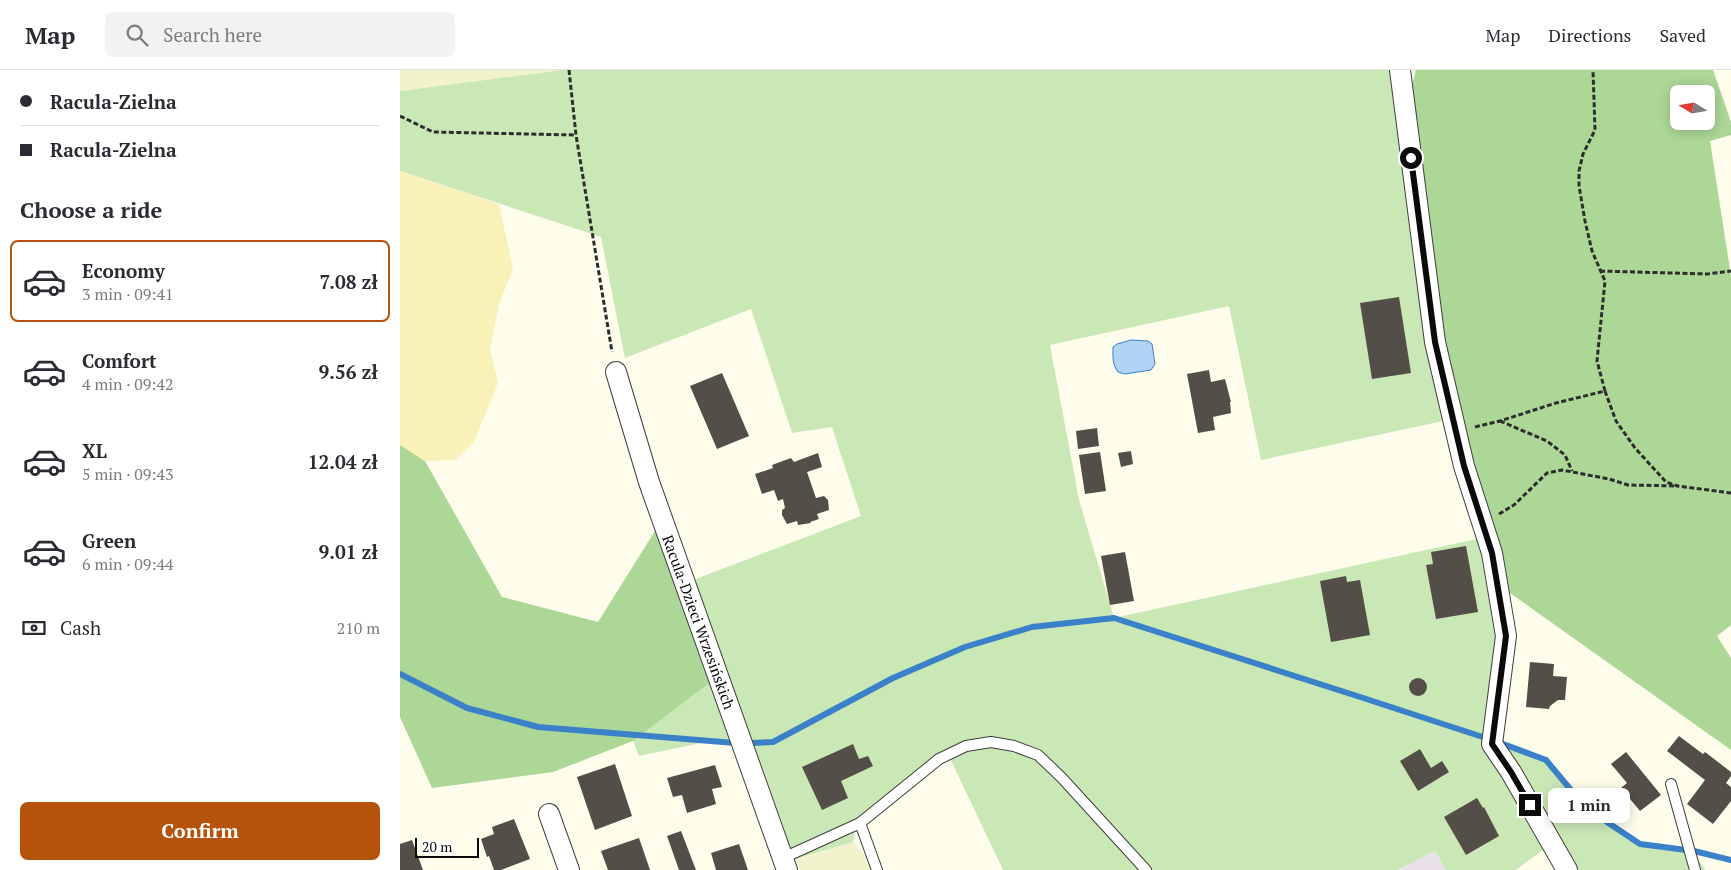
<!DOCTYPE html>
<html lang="en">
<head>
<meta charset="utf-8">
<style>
  :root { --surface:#fff; --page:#f2f2f3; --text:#2b2b33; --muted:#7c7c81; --line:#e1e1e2; --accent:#b45309 }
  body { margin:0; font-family:"PT Serif",serif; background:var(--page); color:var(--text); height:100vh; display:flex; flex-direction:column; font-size:19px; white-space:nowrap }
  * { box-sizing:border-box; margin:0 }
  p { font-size:16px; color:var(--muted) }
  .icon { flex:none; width:28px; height:28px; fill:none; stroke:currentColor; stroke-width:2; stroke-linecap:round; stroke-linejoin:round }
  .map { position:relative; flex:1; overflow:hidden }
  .details { display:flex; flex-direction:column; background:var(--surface); width:400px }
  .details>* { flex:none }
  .hud { display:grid; align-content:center; height:110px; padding:0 20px; background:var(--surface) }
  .needle { width:32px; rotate:281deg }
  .tools { position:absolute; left:1270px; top:15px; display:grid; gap:10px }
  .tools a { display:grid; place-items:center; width:45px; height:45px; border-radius:8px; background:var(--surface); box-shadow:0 2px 12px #0003; font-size:25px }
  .scale { position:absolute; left:15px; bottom:12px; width:64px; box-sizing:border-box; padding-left:5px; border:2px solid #0b0b0b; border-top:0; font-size:14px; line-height:18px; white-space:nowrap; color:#0b0b0b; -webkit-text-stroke:4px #fff; paint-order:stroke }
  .end { position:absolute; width:22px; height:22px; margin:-11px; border:6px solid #0b0b0b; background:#fff; box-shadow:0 0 0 2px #fff }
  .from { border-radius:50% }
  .bubble { position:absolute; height:35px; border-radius:8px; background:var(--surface); box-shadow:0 2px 12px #0003; font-size:16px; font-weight:800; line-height:35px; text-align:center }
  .hud b { display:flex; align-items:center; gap:18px; height:48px; font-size:19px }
  .hud b+b { border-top:1px solid var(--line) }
  .hud i { width:12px; height:12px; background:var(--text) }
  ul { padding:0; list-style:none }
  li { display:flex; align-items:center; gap:15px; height:82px; margin:0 10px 8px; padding:0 10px; border:2px solid transparent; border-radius:8px }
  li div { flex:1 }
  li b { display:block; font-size:19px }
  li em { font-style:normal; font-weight:800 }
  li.selected { border-color:var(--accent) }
  li>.icon { width:45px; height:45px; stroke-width:1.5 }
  h2 { padding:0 20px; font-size:22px; line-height:60px }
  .pay { display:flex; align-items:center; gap:12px; height:55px; padding:0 20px; font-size:19px }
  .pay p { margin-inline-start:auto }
  .button { display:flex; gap:10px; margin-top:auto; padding:10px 20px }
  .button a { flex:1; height:58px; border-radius:8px; background:var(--accent); color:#fff; font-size:20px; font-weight:800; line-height:58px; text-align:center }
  header { display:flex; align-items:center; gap:30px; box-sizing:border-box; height:70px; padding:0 25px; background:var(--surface); border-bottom:1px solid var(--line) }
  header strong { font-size:24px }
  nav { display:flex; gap:28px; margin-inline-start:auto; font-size:18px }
  .search { width:350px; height:45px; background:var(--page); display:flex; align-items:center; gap:12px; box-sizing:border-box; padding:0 18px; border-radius:8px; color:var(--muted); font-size:19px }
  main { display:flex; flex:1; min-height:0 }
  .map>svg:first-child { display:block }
  .industrial { fill:#eae0ea }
  .farmland { fill:#f2f3cc }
  .green { fill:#cae7b6 }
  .forest { fill:#acd796; fill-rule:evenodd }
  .sand { fill:#f8f1b8 }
  .water { fill:#b1d4f4; stroke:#3a81c9 }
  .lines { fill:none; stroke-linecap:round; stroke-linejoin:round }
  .stream { stroke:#3a81c9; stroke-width:6 }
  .building { fill:#544e48 }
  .lane-casing { stroke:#3e3e3e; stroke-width:12 }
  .street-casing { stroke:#3e3e3e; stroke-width:22 }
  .path { stroke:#2d2d2d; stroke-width:3; stroke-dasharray:5 2.5; stroke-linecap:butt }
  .lane { stroke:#fff; stroke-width:10 }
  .street { stroke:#fff; stroke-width:20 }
  .route { stroke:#0b0b0b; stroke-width:6 }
  .labels { text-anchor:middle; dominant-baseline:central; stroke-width:5; stroke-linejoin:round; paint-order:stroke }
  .street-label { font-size:15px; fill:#0b0b0b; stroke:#fff }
</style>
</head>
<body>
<header>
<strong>Map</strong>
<div class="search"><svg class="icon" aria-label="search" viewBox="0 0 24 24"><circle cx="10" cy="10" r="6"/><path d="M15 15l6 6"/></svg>Search here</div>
<nav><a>Map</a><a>Directions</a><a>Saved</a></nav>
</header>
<main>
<section class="details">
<div class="hud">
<b><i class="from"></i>Racula-Zielna</b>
<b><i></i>Racula-Zielna</b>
</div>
<h2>Choose a ride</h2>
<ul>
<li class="selected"><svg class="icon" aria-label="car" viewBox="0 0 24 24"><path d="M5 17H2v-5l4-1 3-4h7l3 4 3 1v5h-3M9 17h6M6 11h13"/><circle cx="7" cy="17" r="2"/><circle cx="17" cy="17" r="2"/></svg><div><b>Economy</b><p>3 min · 09:41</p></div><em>7.08 zł</em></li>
<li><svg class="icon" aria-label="car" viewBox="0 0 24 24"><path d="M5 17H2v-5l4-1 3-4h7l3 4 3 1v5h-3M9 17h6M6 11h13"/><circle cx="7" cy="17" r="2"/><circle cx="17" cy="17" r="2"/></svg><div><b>Comfort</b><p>4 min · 09:42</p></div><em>9.56 zł</em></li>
<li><svg class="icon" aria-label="car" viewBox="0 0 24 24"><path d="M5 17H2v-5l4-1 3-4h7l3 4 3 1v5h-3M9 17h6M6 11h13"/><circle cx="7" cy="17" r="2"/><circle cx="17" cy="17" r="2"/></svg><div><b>XL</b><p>5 min · 09:43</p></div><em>12.04 zł</em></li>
<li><svg class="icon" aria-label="car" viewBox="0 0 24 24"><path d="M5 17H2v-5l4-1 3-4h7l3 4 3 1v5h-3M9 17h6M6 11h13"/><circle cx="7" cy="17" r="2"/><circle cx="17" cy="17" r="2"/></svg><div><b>Green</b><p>6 min · 09:44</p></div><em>9.01 zł</em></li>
</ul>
<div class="pay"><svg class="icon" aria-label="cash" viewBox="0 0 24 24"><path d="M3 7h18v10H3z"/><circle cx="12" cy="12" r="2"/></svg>Cash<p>210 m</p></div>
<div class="button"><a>Confirm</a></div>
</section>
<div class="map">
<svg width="1331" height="800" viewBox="0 0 1331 800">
  <rect width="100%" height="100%" fill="#fefdeb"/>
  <polygon class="industrial" points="1035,781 1046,800 998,800"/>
  <g class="farmland">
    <polygon points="0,0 163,0 0,21"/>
    <polygon points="453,772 464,784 470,800 400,800 396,790"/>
  </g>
  <polygon class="green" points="163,0 998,0 1057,348 861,390 829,236 650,275 679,430 714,548 1090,466 1103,518 1095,671 1146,690 1186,738 1240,774 1294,781 1305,800 1179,800 1159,768 1116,800 1046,800 1035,781 998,800 603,800 548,684 458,750 453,772 386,792 346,674 310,671 239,686 233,671 320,605 293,510 461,446 432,357 392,363 351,239 225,288 201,167 0,101 0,21"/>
  <g class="forest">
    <path d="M1016 0H1313L1331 52V65L1310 71 1331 206V555L1317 566 1331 588V680L1103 518 1057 348 1005 40ZM1279 24H1306V51H1279Z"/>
    <polygon points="0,375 25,391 102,527 198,552 265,445 320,605 233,671 153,702 32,718 0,647"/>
  </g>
  <polygon class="sand" points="0,101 99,134 113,199 99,234 90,280 98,313 74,372 56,390 25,391 0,375"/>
  <path class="water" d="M731 270 748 271 752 274 755 294 751 300 725 304 718 302C712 294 713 287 713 277L717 274Z"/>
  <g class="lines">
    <g class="stream">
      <polyline points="0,604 67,638 138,657 335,673"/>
      <polyline points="350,673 373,672 493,608 565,577 632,557 714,548 954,625 1095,671 1146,690 1186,738 1240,774 1294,781 1331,790"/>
    </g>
  </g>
  <g class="building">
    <polygon points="999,227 1011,303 972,309 960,233"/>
    <polygon points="809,300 811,312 825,309 831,332 830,332 831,343 813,347 815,360 798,363 787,304"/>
    <polygon points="322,303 349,366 317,379 290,316"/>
    <polygon points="697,358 699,376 678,379 676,361"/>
    <polygon points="731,381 733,394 721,397 718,383"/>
    <polygon points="700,382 706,421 685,424 679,385"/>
    <polygon points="418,383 422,397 407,402 416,428 424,426 428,430 429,440 417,444 419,449 410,452 411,453 398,455 397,451 387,454 382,445 382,440 385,438 383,429 378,431 374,420 362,424 355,404 373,398 372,395 391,388 394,392"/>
    <polygon points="1066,476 1078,542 1036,549 1026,495 1033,494 1031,482"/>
    <polygon points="725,482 734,531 710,535 701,486"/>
    <polygon points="946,506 947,512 960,510 970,565 931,572 920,511"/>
    <polygon points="1130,592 1154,594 1153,606 1167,607 1165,630 1158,630 1150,636 1149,639 1126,637"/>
    <circle cx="1018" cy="617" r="9"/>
    <polygon points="1279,666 1303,684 1305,682 1331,702 1331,706 1326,713 1331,717 1331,731 1313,754 1287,734 1305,710 1267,681"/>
    <polygon points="453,674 459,689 468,686 473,696 441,711 448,728 422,740 402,697"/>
    <polygon points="1020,679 1031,698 1042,691 1049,702 1018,721 1000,691"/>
    <polygon points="1226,682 1261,725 1240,741 1221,718 1227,713 1211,694"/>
    <polygon points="215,694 232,746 195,760 177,707"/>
    <polygon points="315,695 322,717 312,719 316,734 287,743 282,725 273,727 267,708"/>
    <polygon points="1077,728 1083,738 1084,737 1099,766 1066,785 1044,747"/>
    <polygon points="114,749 130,789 101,800 94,800 89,786 87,787 81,769 94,764 92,757"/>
    <polygon points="281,761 296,800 279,800 267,766"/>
    <polygon points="239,768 250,800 208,800 201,781"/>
    <polygon points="12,770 23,800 0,800 0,774"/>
    <polygon points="339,774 348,800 316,800 311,783"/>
  </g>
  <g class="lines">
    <g class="lane-casing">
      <g id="lane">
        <polyline points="1271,714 1295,800"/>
        <polyline points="460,753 539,689 566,676 591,672 614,676 638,685 662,708 746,800"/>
        <polyline points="383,788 460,753 477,800"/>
      </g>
    </g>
    <g class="street-casing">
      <g id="street">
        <polyline points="1000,0 1035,272 1064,396 1092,483 1106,566 1092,674 1111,702 1167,800"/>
        <polyline points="216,302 249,412 387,800"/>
        <polyline points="149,744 169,800"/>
      </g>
    </g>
    <g class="path">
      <polyline points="169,0 176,65 212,282"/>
      <polyline points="0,46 33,62 176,65"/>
      <polyline points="1200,201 1307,204 1331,201"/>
      <polyline points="1205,321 1216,351 1235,378 1266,412 1278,416 1331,423"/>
      <polyline points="1100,351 1147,371 1165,385 1172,401"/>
      <polyline points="1075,357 1100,351 1156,333 1205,321 1197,291 1205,211 1192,181 1185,151 1179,116 1179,101 1183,84 1195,60 1193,0"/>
      <polyline points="1099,444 1114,435 1147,403 1162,400 1209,409 1228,415 1278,416"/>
    </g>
    <use href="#lane" class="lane"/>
    <use href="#street" class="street"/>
  </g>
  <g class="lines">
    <polyline class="route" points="1011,88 1035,272 1064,396 1092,483 1106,566 1092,674 1111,702 1130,735"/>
  </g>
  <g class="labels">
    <g class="street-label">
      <text transform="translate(299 552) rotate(70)">Racula-Dzieci Wrzesińskich</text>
    </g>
  </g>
</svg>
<div class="tools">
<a><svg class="needle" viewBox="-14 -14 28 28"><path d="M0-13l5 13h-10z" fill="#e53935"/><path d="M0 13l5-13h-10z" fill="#7c7c81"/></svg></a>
</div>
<div class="scale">20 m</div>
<i class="end from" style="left:1011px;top:88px"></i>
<i class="end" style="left:1130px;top:735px"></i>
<div class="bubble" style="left:1148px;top:718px;width:82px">1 min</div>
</div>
</main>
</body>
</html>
